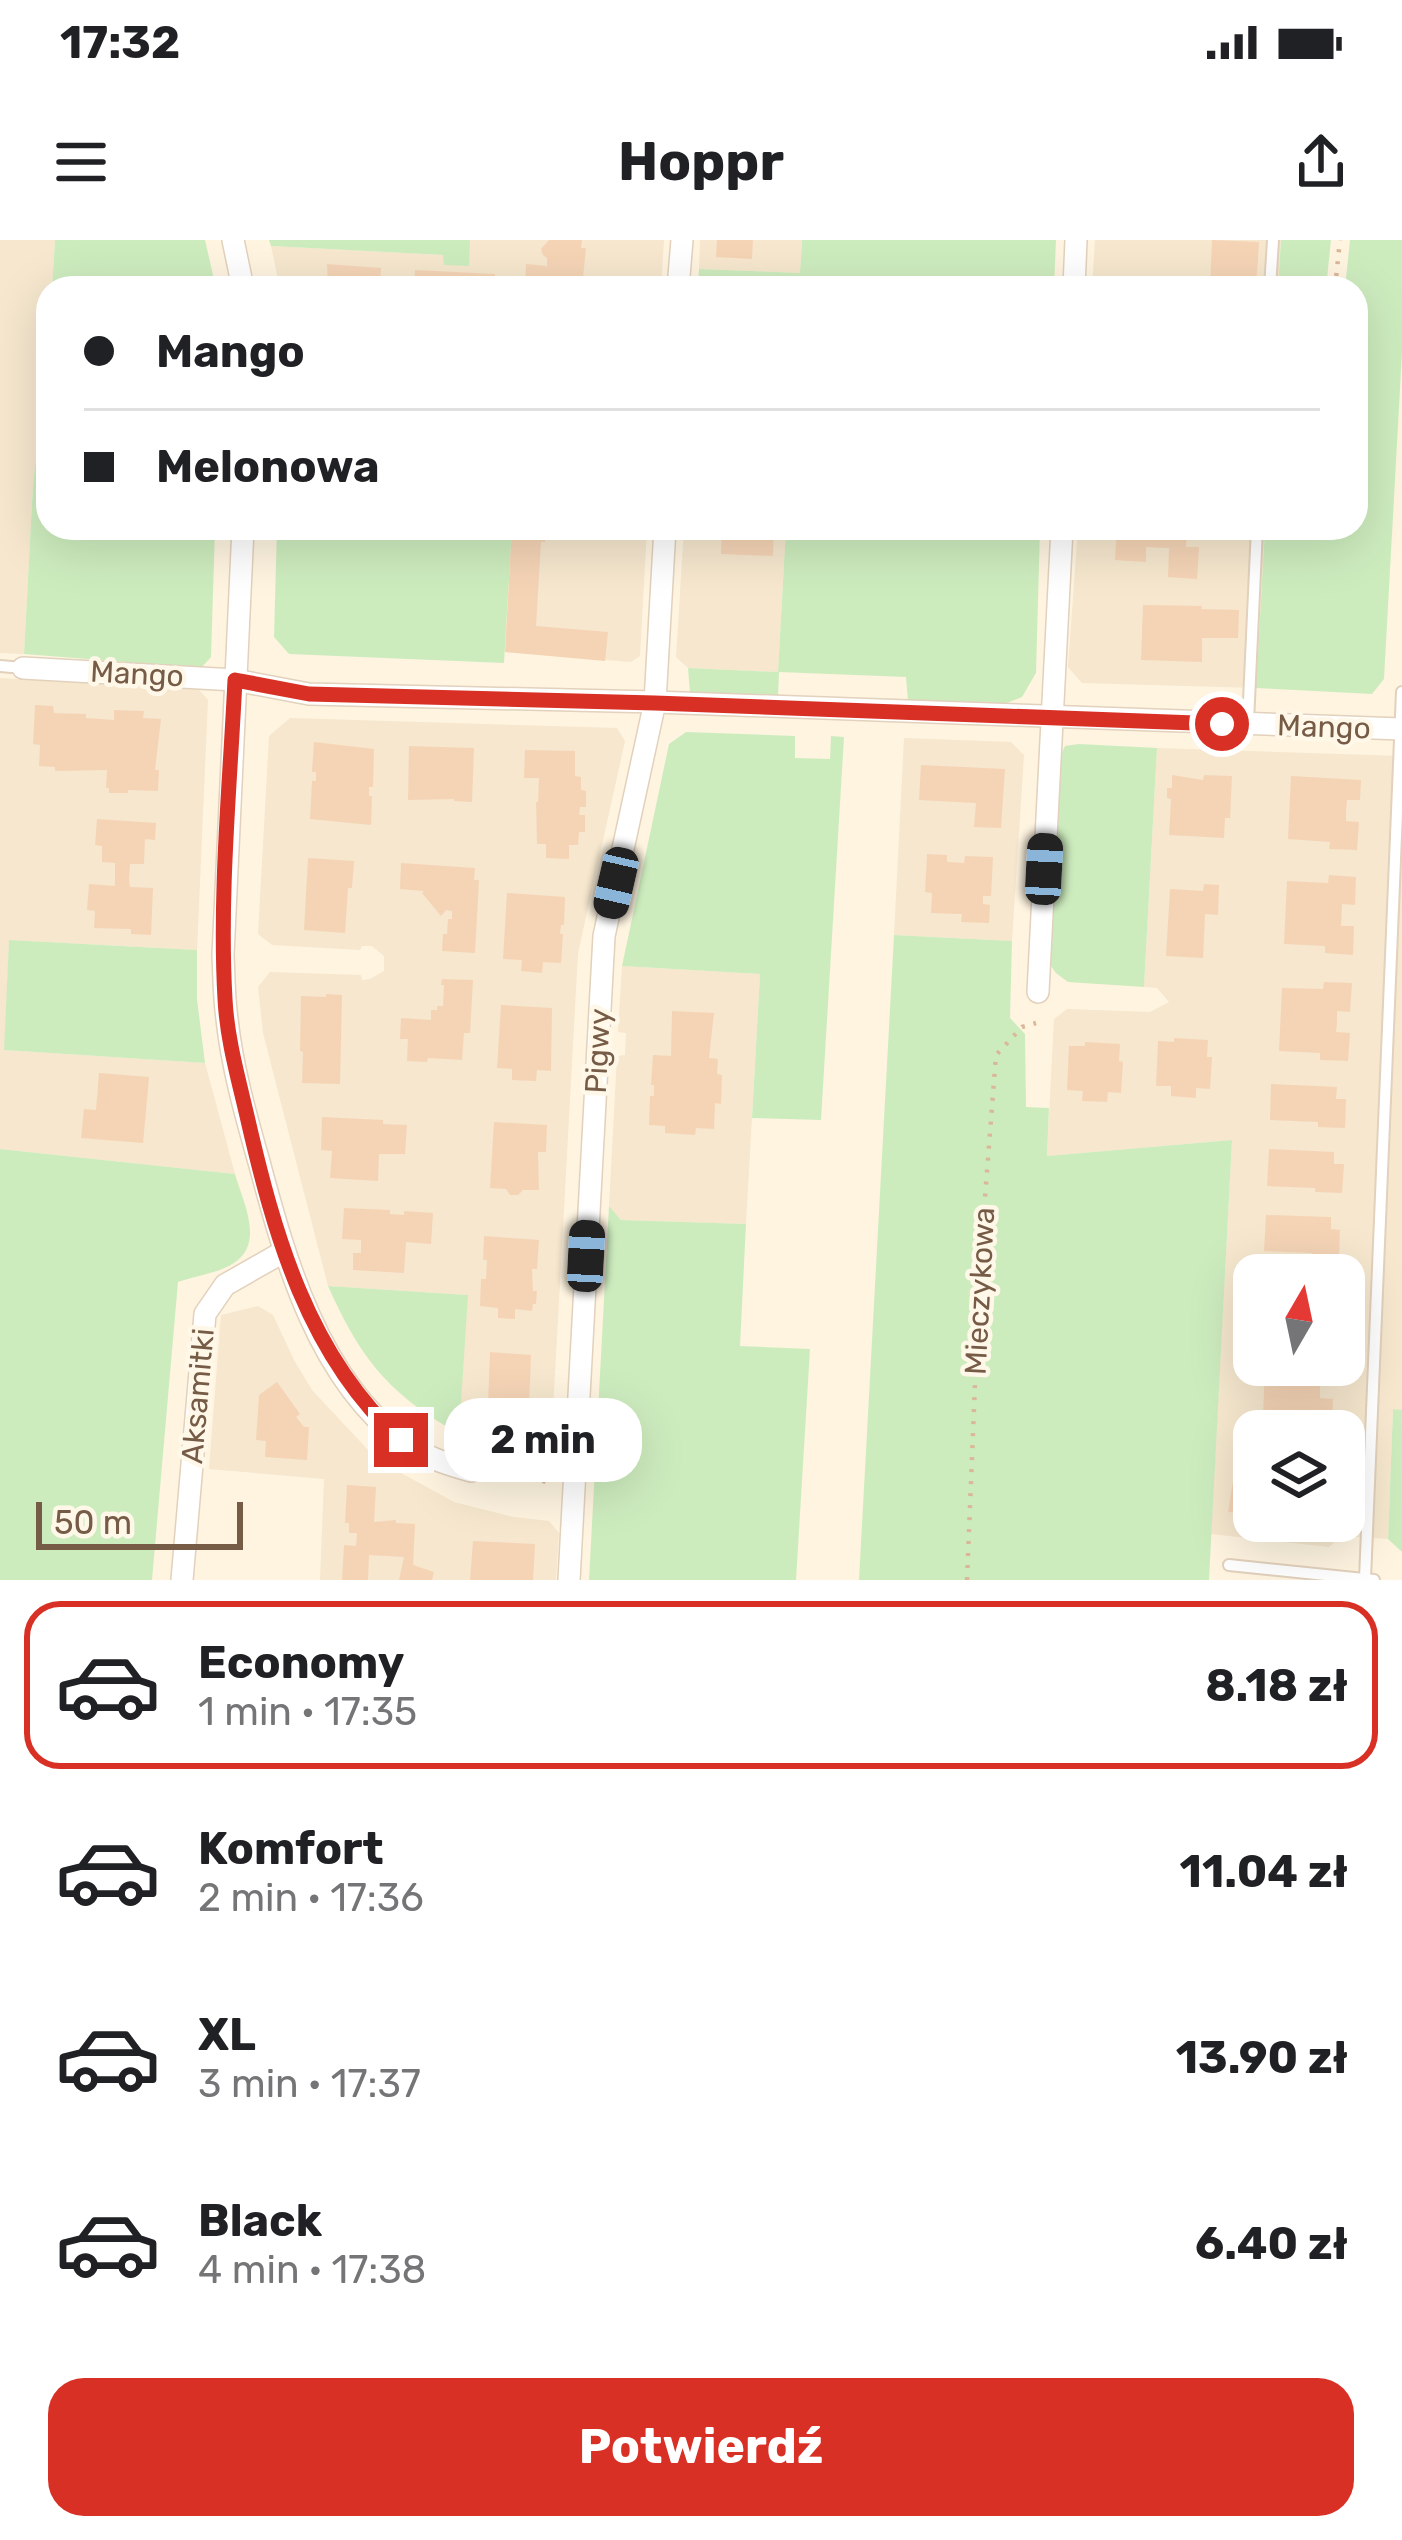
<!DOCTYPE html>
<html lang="pl">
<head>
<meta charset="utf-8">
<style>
  :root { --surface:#fff; --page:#f6f6f6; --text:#202124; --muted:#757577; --line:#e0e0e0; --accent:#d93025 }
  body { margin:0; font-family:Rubik,sans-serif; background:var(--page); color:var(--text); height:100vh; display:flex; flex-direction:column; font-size:45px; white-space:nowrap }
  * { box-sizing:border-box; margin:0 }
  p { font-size:39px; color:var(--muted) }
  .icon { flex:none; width:66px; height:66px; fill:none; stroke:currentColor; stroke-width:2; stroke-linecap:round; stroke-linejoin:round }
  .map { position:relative; height:1340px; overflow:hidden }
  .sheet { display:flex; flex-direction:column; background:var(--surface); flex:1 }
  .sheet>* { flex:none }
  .hud { position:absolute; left:36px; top:36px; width:1332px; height:264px; border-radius:36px; box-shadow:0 12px 48px #0002; display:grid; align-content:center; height:264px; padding:0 48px; background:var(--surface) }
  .needle { width:78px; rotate:9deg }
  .fabs { position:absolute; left:1233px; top:1014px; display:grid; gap:24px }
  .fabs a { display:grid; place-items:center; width:132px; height:132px; border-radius:24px; background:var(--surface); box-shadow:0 12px 48px #0002; font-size:60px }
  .scale { position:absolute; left:36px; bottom:30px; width:207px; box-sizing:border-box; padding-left:12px; border:6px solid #765b46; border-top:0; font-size:33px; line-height:42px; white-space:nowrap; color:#765b46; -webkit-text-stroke:9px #fff8e8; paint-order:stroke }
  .end { position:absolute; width:54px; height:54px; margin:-27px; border:15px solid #d93025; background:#fff; box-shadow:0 0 0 6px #fff }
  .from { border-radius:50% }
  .bubble { position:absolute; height:84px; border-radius:36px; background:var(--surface); box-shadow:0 12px 48px #0002; font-size:39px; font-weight:700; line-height:84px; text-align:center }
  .car { position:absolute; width:36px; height:72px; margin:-36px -18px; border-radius:15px; box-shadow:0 0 9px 3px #0007; background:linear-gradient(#222 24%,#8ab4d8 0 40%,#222 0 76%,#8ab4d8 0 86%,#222 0) }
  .hud b { display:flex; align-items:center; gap:42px; height:114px; font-size:45px }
  .hud b+b { border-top:3px solid var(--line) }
  .hud i { width:30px; height:30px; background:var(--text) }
  ul { padding:21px 0 0; list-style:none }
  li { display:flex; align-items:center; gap:36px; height:168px; margin:0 24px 18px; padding:0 24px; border:6px solid transparent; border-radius:36px }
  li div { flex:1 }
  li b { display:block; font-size:45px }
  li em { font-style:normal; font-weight:700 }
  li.current { border-color:var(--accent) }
  li>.icon { width:108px; height:108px; stroke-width:1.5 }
  .primary-button { display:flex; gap:24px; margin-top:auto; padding:24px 48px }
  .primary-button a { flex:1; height:138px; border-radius:36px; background:var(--accent); color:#fff; font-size:48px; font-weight:700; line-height:138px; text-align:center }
  .status { display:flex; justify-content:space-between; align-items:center; height:84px; padding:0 60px; background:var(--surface); direction:ltr }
  .status svg { height:33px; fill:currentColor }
  header { display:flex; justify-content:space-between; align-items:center; height:156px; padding:0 48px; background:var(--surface); font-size:54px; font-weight:700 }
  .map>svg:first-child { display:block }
  .residential { fill:#f6e7ce; fill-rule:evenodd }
  .green { fill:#cdecbe }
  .building { fill:#f5d4b6 }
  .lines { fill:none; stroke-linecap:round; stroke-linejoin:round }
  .lane-casing { stroke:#e2d1bc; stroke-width:14 }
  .street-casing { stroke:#e2d1bc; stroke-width:24 }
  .path { stroke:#dab799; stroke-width:4.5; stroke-dasharray:3 9; stroke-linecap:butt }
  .lane { stroke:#fff; stroke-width:10 }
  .street { stroke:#fff; stroke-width:21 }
  .route { stroke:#d93025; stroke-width:15 }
  .labels { text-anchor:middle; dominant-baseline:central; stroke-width:9; stroke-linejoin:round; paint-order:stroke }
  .street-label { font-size:30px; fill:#765b46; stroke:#fff8e8 }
</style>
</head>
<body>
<div class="status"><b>17:32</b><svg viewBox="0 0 49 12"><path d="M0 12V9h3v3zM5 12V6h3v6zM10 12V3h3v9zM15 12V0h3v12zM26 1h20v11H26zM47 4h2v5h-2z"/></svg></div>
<header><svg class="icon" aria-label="menu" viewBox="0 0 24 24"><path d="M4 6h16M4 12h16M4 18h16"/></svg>Hoppr<svg class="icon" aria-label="share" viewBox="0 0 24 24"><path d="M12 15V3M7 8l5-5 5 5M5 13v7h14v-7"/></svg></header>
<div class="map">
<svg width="1402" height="1340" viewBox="0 0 1402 1340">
  <rect width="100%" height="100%" fill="#fef4e0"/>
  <g class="residential">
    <polygon points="0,0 55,0 52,48 48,48 48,107 33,245 24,414 0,413"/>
    <polygon points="445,0 664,0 661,48 280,48 271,6 443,15"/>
    <polygon points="700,0 802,0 800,33 699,29"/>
    <polygon points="1095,0 1281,0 1278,48 1092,48"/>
    <polygon points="512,288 647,288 640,416 631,422 505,412"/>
    <polygon points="684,288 786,288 778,432 688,428 676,417"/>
    <polygon points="1078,288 1265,288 1256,448 1082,443 1068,427"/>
    <polygon points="0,438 199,450 208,460 197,710 9,700 5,810 205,823 235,934 0,909"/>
    <polygon points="290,478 617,488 625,501 578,713 551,1207 538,1218 494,1210 459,1194 467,1055 328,1046 263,793 258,747 270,732 361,735 362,740 370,739 384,731 384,716 372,706 362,706 360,710 272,705 258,694 269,496"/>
    <polygon points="904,498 1011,502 1024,515 1012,701 894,695"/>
    <path d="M1157 508 1402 516V1170H1393L1388 1299 1342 1296 1329 1307 1211 1294 1232 900 1047 916 1054 779 1067 769 1150 772 1169 762 1157 748 1144 747ZM1254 1035H1344V1125H1254ZM1254 1191H1344V1281H1254Z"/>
    <polygon points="622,726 760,734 746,984 621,980 609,966 617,816 625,815 626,793 618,792"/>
    <polygon points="258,1066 273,1075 294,1120 312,1150 369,1211 401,1233 454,1262 513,1277 549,1281 559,1293 556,1340 320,1340 324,1239 209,1229 221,1075"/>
  </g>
  <g class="green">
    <polygon points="55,0 205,0 216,48 52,48"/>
    <polygon points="269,0 470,0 469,26 444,25 443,15 271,6"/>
    <polygon points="802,0 1056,0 1054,48 698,48 699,29 800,33"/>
    <polygon points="1281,0 1331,0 1326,48 1278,48"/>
    <polygon points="1350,0 1402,0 1402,112 1384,439 1372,454 1256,448 1265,288 1356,288 1356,48 1345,48"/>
    <polygon points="48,107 48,288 215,288 211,417 201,428 24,414 33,245"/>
    <polygon points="277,288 512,288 504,423 289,414 274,397"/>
    <polygon points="786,288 1040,288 1036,433 1022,457 1002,465 908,461 906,437 779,432 778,457 690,453 688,428 778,432"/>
    <polygon points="686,492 795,496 795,518 830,519 831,496 844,497 821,880 752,878 760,734 622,726 669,504"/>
    <polygon points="1079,504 1157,508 1144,747 1068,742 1056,733 1048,722 1054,530 1065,506"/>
    <polygon points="894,695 1012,701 1010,778 1025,794 1026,867 1049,868 1047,916 1232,900 1209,1340 859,1340"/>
    <polygon points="9,700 197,710 197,759 205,823 4,810"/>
    <path d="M0 909 235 934C243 962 265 1003 234 1023 219 1033 195 1036 178 1042L152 1340H0Z"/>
    <polygon points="609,966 621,980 746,984 740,1106 810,1109 796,1340 589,1340"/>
    <path d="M328 1046 468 1055 459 1194C389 1154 361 1120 328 1046Z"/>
    <polygon points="1393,1169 1402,1170 1402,1312 1388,1299"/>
  </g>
  <g class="building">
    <polygon points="549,0 582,0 581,8 586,8 583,38 578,37 577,48 525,48 526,24 547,26 547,18 543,15 541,9"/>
    <polygon points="717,0 753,0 752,19 716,17"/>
    <polygon points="1212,0 1259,2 1256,48 1210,48"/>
    <polygon points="327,24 381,28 380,48 328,48"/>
    <polygon points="415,30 495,34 495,48 414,48"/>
    <polygon points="512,288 546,288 545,302 541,302 536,386 608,392 605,421 505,412"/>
    <polygon points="726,288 774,288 773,316 721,314 722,292 726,293"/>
    <polygon points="1117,288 1200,288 1199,295 1187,294 1186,307 1199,307 1197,339 1168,337 1169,308 1146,307 1146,322 1115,320"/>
    <polygon points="1143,365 1202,366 1201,369 1239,370 1238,398 1202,398 1202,422 1141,420"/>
    <polygon points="35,465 53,466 54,473 86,474 86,478 114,480 114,470 144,471 143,478 161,479 155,530 159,530 158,551 128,550 128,553 109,553 109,548 106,548 107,530 55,531 55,527 39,526 40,505 33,504"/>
    <polygon points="314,502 374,509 373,547 369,547 369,556 372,556 371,585 310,579 312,541 316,541 316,532 312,532"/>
    <polygon points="409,506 474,508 472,562 454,561 454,559 408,560"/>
    <polygon points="525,510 575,511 575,536 581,537 581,550 586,551 586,567 580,567 579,575 585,575 585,592 579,592 578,605 569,605 569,619 546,618 546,604 537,604 536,562 538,562 539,538 524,538"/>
    <polygon points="921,525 1005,529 1001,588 974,587 976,563 919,560"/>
    <polygon points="1172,535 1203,540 1204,535 1232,536 1230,578 1225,578 1224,598 1169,595 1171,559 1167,558 1167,548 1172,548"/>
    <polygon points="1291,536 1361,540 1360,560 1347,560 1346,571 1346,581 1359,582 1357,610 1329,609 1330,602 1288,599"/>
    <polygon points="97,579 156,583 155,600 145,599 144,624 130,624 129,640 130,647 153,648 151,695 131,694 131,689 94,688 95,671 87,670 89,644 115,646 115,623 102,622 102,606 95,605"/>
    <polygon points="927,614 947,615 947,622 964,623 965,616 993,617 991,656 983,656 983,664 990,665 989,683 961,682 962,674 931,673 932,653 925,652"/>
    <polygon points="308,618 354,621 352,648 348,648 345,693 304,690"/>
    <polygon points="401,623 475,628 474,640 479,640 475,713 442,711 443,694 447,694 448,679 452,679 452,671 446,670 441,676 422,653 424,651 400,649"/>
    <polygon points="1329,635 1356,637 1355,665 1342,664 1341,686 1354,686 1353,715 1325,713 1325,706 1284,704 1287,641 1328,643"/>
    <polygon points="1204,644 1219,645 1218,675 1205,674 1203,718 1166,716 1170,649 1203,651"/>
    <polygon points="507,653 565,657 564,685 561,685 560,694 563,694 561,723 543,722 542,733 521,731 522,720 503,719"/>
    <polygon points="442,739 473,740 470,793 464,793 462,820 428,818 427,822 407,821 408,799 400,799 401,778 431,780 431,770 437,770 437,766 443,766 444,745 441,745"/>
    <polygon points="1324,742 1352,743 1350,772 1337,771 1337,783 1336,792 1350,793 1348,821 1320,820 1320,813 1279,811 1282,748 1323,749"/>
    <polygon points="326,754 342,755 340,844 302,843 303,812 300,811 301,756 326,757"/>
    <polygon points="501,765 552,768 551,831 537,830 536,841 512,840 512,829 497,828"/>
    <polygon points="672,771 714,773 709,818 718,819 717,834 722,835 721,864 715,863 714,889 696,888 695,895 665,893 665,886 649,885 650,856 654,856 654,845 651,845 653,815 671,816"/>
    <polygon points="1174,798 1208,800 1207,817 1212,817 1210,849 1196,848 1196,858 1171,856 1171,846 1156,846 1158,801 1174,802"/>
    <polygon points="1085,802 1120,804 1119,821 1123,822 1121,853 1108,852 1107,862 1082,861 1083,851 1067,850 1069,806 1085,806"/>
    <polygon points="99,833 149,837 143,903 81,898 84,869 96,870"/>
    <polygon points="1271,844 1337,847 1336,859 1346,859 1345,888 1318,887 1318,882 1270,880"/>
    <polygon points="322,877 383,880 383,884 407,885 405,914 379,914 378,941 330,938 332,911 321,910"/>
    <polygon points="494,882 547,885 546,912 538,912 539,950 523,950 518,955 510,955 506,949 490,948"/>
    <polygon points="1269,909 1334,912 1334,924 1344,924 1342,953 1315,952 1315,948 1267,946"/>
    <polygon points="344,968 390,970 390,974 404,975 404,971 433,973 431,1004 406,1002 404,1033 353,1030 353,1013 361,1013 361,1000 342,999"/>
    <polygon points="1266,975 1331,977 1331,989 1340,990 1339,1018 1312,1017 1312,1013 1264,1011"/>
    <polygon points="484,996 539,1000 537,1029 532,1029 533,1051 537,1051 536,1064 533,1064 532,1071 515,1069 515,1079 498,1078 498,1068 480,1066 481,1039 486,1039 487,1020 483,1020"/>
    <polygon points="490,1112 531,1115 529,1166 515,1166 510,1170 505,1169 501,1165 488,1164"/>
    <polygon points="1265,1125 1335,1125 1334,1138 1321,1137 1320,1149 1320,1158 1333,1159 1332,1187 1304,1186 1304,1179 1263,1177"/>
    <polygon points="277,1142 300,1174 296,1177 304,1187 309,1187 307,1220 265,1217 266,1201 256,1200 259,1155"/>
    <polygon points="1235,1229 1254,1231 1254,1274 1228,1272"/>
    <polygon points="347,1245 376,1247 374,1282 396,1280 396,1283 415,1284 413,1325 434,1332 432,1340 399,1340 404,1317 369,1315 368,1340 342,1340 344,1305 356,1306 357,1293 349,1293 349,1283 345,1283"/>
    <polygon points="473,1301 535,1304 533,1340 470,1340"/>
  </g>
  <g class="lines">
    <g class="lane-casing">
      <g id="lane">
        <polyline points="1270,48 1273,0"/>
        <polyline points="0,426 23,428"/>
        <polyline points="1248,482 1257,288"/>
        <polyline points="1229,1325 1374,1340"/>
        <polyline points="1365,1339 1402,452"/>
      </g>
    </g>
    <g class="street-casing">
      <g id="street">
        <polyline points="233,0 243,48"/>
        <polyline points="678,48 682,0"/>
        <polyline points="1074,48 1076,0"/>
        <path d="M243 288 223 715C224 736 224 758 227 779 232 827 246 876 259 922 285 1019 318 1139 404 1202 424 1217 447 1224 471 1231"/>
        <polyline points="23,428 235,440 309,454 655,462 1402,489"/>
        <polyline points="1038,752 1062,288"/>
        <polyline points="182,1340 205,1074 225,1045 283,1012"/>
        <polyline points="569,1340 604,696 655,462 665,288"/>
      </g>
    </g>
    <g class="path">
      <polyline points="1335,48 1340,0"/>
      <polyline points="495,1234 549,1242"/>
      <polyline points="967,1340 980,1022 996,815 1022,787 1036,783"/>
    </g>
    <use href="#lane" class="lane"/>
    <use href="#street" class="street"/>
  </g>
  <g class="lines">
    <path class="route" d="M401 1200C308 1116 274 994 247 876 238 837 227 799 225 759 219 655 230 544 235 440L309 454 655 463 1222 484"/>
  </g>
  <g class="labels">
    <g class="street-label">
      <text transform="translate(137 434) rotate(3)">Mango</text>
      <text transform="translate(1324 487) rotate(2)">Mango</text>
      <text transform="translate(598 811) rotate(-87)">Pigwy</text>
      <text transform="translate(980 1051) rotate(-87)">Mieczykowa</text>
      <text transform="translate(198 1156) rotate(-85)">Aksamitki</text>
    </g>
  </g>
</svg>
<div class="fabs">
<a><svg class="needle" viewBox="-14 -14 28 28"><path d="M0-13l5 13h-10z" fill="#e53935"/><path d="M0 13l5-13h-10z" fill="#757577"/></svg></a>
<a><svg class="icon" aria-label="layers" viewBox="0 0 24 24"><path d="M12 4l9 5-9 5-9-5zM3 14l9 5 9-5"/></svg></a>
</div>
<div class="scale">50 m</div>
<i class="end from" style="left:1222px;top:484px"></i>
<i class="end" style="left:401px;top:1200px"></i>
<div class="bubble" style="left:444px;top:1158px;width:198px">2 min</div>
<i class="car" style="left:1044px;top:629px;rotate:3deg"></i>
<i class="car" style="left:616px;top:643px;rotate:193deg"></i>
<i class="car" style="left:586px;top:1016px;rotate:3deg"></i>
<div class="hud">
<b><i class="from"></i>Mango</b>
<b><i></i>Melonowa</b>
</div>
</div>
<section class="sheet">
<ul>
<li class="current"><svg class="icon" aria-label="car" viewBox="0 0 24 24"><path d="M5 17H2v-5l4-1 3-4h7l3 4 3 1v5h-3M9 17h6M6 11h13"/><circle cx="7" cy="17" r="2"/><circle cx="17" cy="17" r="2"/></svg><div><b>Economy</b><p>1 min · 17:35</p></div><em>8.18 zł</em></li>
<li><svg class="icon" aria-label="car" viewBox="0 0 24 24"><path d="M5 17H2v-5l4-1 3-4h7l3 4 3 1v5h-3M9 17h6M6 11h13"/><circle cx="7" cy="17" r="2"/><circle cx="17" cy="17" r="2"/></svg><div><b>Komfort</b><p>2 min · 17:36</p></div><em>11.04 zł</em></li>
<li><svg class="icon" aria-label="car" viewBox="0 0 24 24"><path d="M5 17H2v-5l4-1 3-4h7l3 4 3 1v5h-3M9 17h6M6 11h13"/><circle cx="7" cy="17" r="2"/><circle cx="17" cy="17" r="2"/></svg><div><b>XL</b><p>3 min · 17:37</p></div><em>13.90 zł</em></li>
<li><svg class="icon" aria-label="car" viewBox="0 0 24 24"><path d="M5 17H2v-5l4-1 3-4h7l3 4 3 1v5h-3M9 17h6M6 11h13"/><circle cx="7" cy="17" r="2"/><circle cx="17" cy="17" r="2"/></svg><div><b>Black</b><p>4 min · 17:38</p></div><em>6.40 zł</em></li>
</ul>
<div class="primary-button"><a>Potwierdź</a></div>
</section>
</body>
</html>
